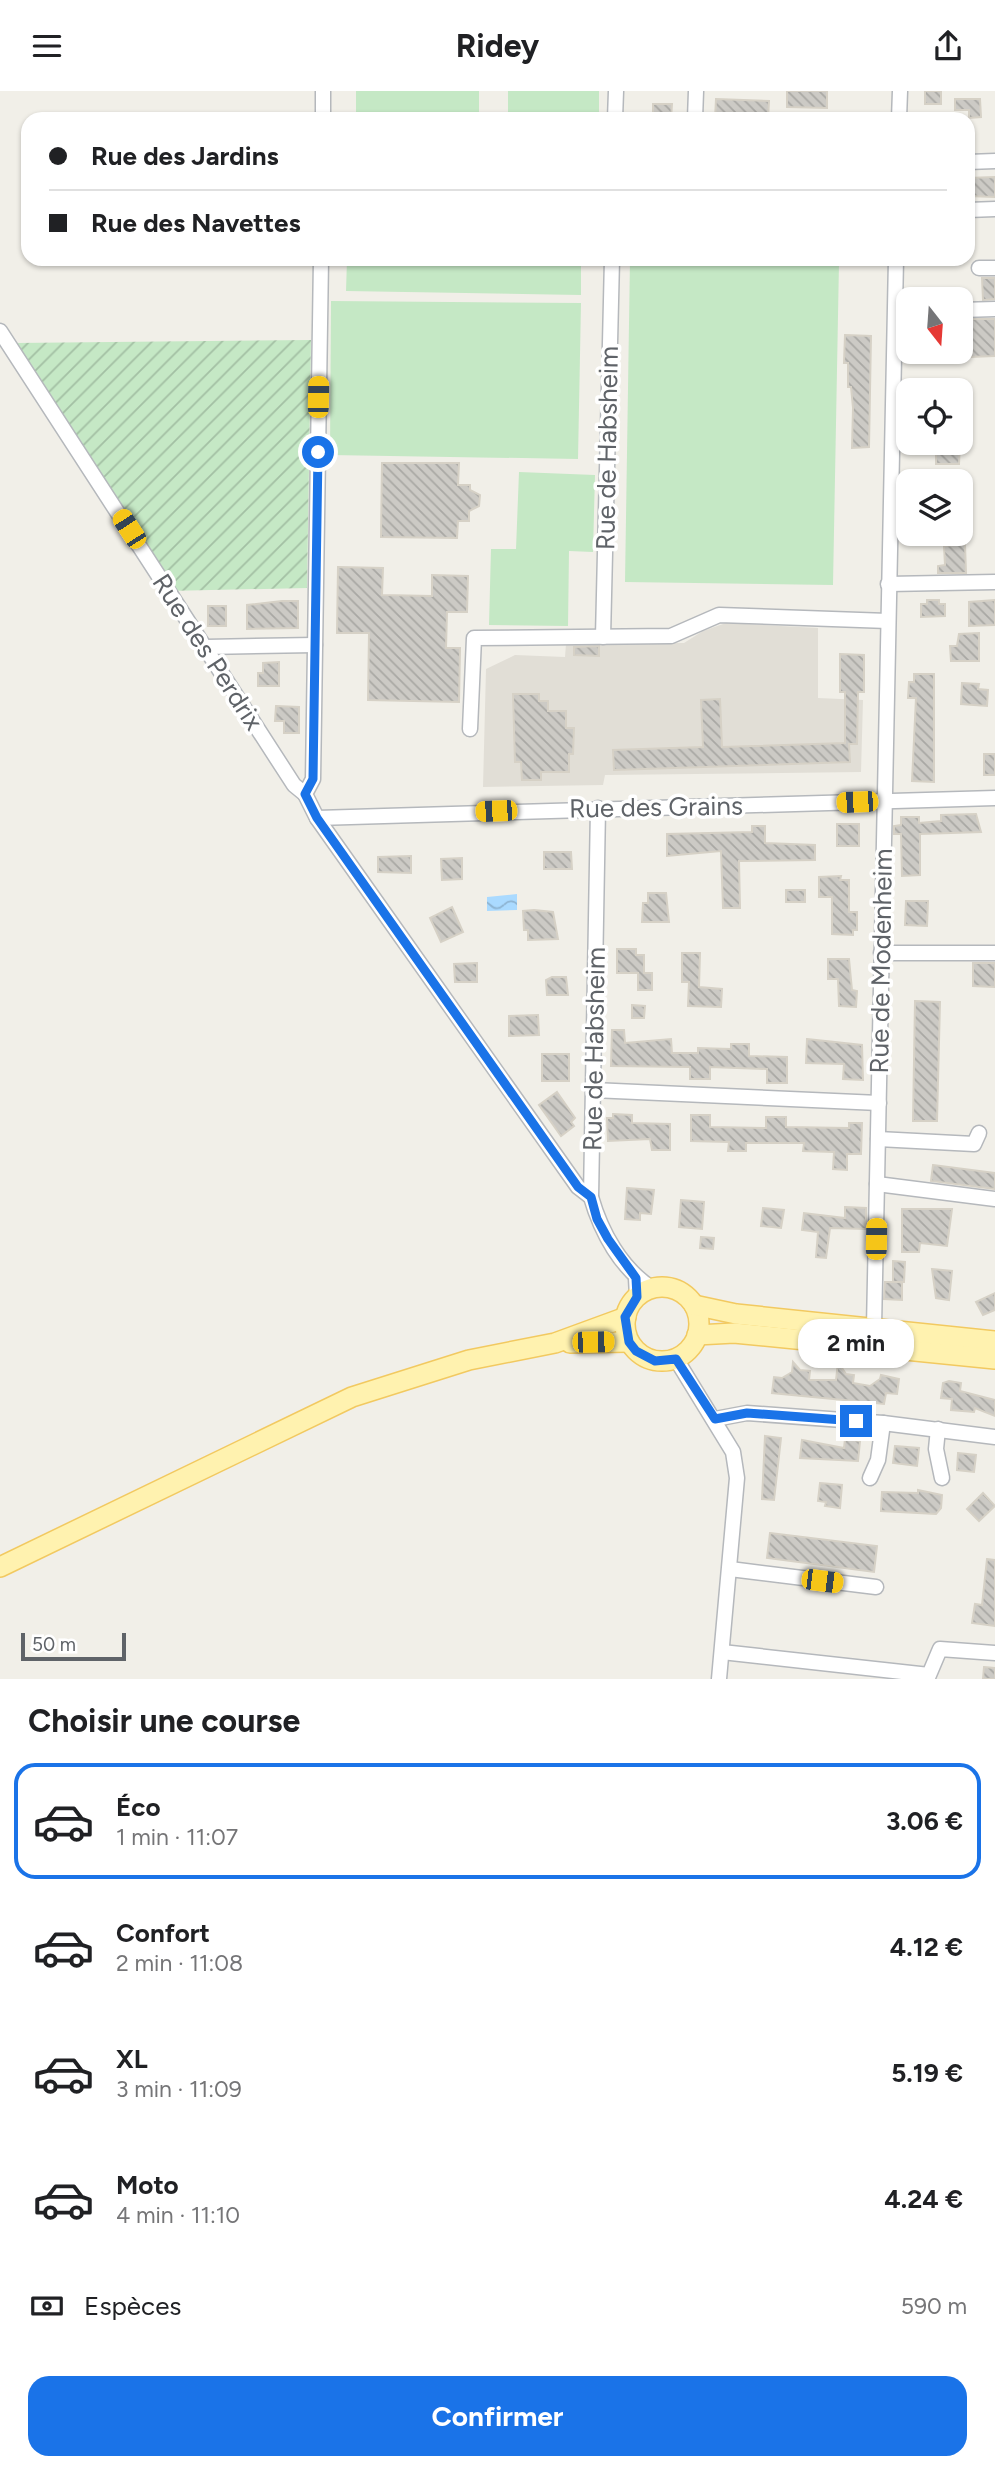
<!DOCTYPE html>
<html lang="fr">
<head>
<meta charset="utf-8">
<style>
  :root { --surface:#fff; --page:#f6f6f6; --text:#202124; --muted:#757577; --line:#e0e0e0; --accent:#1a73e8 }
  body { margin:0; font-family:Figtree,sans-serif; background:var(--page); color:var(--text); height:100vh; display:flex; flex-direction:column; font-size:26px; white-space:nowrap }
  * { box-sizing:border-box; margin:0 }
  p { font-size:23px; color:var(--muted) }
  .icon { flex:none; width:38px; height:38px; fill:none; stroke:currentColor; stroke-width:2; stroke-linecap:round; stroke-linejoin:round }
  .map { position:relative; height:1588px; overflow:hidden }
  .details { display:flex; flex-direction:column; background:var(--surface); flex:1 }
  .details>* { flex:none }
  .hud { position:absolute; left:21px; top:21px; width:954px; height:154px; border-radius:21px; box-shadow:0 2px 5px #0004; display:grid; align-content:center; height:154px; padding:0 28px; background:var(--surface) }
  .needle { width:46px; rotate:163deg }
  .buttons { position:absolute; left:896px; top:196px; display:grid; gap:14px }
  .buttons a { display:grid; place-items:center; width:77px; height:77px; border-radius:14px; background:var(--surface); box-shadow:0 2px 5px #0004; font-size:35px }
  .scale { position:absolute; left:21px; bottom:18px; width:105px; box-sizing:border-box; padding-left:7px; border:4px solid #5f6368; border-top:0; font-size:19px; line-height:24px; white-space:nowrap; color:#5f6368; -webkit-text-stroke:5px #fff; paint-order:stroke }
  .end { position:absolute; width:32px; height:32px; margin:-16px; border:9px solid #1a73e8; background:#fff; box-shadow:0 0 0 4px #fff }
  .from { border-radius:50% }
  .bubble { position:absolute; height:49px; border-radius:21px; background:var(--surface); box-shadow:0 2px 5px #0004; font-size:23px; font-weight:700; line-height:49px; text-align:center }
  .car { position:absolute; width:21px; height:42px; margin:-21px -10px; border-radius:9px; box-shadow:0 0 5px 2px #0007; background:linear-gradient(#f5c518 24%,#345 0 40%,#f5c518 0 76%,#345 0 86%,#f5c518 0) }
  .hud b { display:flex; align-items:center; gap:24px; height:66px; font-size:26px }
  .hud b+b { border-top:2px solid var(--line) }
  .hud i { width:18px; height:18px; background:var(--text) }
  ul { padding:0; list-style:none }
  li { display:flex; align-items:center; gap:21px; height:116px; margin:0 14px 10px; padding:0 14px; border:4px solid transparent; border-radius:21px }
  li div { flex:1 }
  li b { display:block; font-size:26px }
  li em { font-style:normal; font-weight:700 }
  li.current { border-color:var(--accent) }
  li>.icon { width:63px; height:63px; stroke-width:1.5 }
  h2 { padding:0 28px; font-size:32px; line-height:84px }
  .pay { display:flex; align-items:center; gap:18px; height:77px; padding:0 28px; font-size:26px }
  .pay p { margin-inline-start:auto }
  .button { display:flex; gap:14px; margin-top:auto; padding:14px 28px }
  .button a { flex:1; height:80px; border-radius:21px; background:var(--accent); color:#fff; font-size:28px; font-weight:700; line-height:80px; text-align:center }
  header { display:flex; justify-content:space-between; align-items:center; height:91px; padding:0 28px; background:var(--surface); font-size:32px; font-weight:700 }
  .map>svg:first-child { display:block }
  .education { fill:#e1ded6 }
  .garden { fill:url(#garden-furrows) }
  .pitch { fill:#c5e8c5 }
  .water { fill:url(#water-waves) }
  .building { fill:url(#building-back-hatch); stroke:#d6d1c6; stroke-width:2 }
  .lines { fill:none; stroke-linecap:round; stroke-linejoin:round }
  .minor-casing { stroke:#b5b8bc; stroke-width:17 }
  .major-casing { stroke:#f2c960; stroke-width:22 }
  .minor { stroke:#fff; stroke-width:14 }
  .major { stroke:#fff2af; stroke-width:19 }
  .route { stroke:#1a73e8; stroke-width:9 }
  .labels { text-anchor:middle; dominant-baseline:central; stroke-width:7; stroke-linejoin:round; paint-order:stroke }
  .street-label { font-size:26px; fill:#5f6368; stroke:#fff }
</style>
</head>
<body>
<header><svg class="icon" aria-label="menu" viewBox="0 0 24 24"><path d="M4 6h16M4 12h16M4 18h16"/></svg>Ridey<svg class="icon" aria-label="share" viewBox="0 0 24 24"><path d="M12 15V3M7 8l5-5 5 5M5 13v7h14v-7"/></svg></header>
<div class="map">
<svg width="995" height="1588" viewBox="0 0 995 1588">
  <defs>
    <pattern id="garden-furrows" width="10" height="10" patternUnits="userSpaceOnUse" patternTransform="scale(1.75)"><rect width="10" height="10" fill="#c5e8c5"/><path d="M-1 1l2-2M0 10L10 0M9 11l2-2" fill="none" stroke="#a3c0a4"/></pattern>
    <pattern id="water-waves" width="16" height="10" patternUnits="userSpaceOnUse" patternTransform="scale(1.75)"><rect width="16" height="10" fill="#aadaff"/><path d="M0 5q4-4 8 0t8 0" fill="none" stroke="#8eb4d2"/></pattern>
    <pattern id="building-back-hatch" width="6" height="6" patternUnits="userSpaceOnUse" patternTransform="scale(1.75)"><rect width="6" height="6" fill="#cccac5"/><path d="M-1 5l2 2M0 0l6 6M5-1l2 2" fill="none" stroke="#a9a8a4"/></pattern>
  </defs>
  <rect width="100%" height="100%" fill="#f1efe8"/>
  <polygon class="education" points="726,532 818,537 818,607 863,609 861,681 605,684 603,694 483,696 486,578 515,564 565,566 566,553 684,552 703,540"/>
  <polygon class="garden" points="311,249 307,497 167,500 15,252"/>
  <g class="pitch">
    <rect x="356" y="0" width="123" height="28"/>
    <rect x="508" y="0" width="91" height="28"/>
    <polygon points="347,168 581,168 581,204 346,200"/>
    <polygon points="630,168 839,171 833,494 625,491"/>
    <polygon points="331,210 581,212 578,368 330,364"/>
    <polygon points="519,381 595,384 593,461 569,460 568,535 489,534 491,458 516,458"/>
  </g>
  <polygon class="water" points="517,803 517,819 487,820 487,806"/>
  <g class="building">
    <polygon points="787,0 827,0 827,17 787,16"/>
    <rect x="925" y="0" width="16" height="13"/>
    <polygon points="716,8 769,10 768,28 715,28"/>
    <polygon points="955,8 980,8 981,26 969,27 969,19 955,19"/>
    <polygon points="653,13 672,13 671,28 653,28"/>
    <polygon points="995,86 995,106 968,105 968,87"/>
    <polygon points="982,187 995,187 995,208 983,209"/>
    <polygon points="969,228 995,228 995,265 970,266"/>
    <polygon points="845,244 871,245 869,356 852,357 853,317 851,296 848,296 848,272 844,272"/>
    <polygon points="941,352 960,352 959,373 936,373 936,362 941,361"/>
    <polygon points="382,372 459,372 458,394 470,394 470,399 480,404 479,415 469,420 469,430 458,430 457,447 381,446"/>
    <polygon points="965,453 966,482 938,482 938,475 945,474 944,455"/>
    <polygon points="338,476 383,477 382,504 432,505 432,484 468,485 467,521 447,521 446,557 460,557 459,611 368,609 369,542 337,542"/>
    <polygon points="927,509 939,509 939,513 945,513 945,525 921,526 921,513 927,513"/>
    <polygon points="995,509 995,534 969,535 969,511"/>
    <polygon points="282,510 298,510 298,537 247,538 247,514"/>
    <rect x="208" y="515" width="18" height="20"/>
    <polygon points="979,542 979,570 951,570 950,555 957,555 959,543"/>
    <polygon points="599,555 599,565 574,564 574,556"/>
    <polygon points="840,563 864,564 864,601 858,601 857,653 849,653 850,671 614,679 613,659 703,656 701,609 720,608 722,656 845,652 845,601 840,601"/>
    <polygon points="279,571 279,595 258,595 258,582 263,582 263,572"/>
    <polygon points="914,583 934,583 934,691 912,690 916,607 908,607 909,591 914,591"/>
    <polygon points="962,592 979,593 978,598 988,599 987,615 961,613"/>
    <polygon points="513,603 539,603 539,610 548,610 548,620 566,620 566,637 574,637 573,663 569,663 569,681 541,681 541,689 522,689 521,671 515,671"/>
    <polygon points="276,615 299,616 299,642 284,642 284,630 275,630"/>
    <rect x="984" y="663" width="11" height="21"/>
    <polygon points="976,723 981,741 920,743 920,784 902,785 901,743 894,743 894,735 901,734 901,726 919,726 919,732 941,730 941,724"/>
    <rect x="837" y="733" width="22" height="22"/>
    <polygon points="752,735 765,735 765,752 815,754 815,769 739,770 740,817 723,817 721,760 667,765 667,743 752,741"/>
    <polygon points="544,761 571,761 572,778 544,778"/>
    <polygon points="411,765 411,782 378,781 378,766"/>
    <polygon points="462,767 462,788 442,789 441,768"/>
    <polygon points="841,785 840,789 849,789 849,821 857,821 857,839 853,839 853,844 832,843 832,806 819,806 819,786"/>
    <rect x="786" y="799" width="19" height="12"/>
    <polygon points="648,802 666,802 669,831 642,831 643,812 648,812"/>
    <polygon points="906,810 928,810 927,835 905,834"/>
    <polygon points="452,816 463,841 441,851 430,827"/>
    <polygon points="534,819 553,821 558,848 528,849 528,839 524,839 523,820"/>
    <polygon points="617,858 636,858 636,864 644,864 644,882 652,882 652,899 638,899 638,882 617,882"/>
    <polygon points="682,862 700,862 699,896 722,898 721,916 688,915 689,891 682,891"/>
    <polygon points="828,868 849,868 852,899 857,900 856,916 839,915 838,888 828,888"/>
    <polygon points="477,872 477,891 455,891 454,873"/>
    <polygon points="973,872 995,872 995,896 973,895"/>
    <polygon points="552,886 566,886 568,904 547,904 546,889"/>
    <polygon points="915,910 940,911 937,1030 913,1030"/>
    <polygon points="632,914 645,915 644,927 632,927"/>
    <polygon points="538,924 539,944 509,945 509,925"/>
    <polygon points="612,939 624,939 625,952 671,948 672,962 698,962 698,957 731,958 731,953 749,953 749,965 787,966 787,992 767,992 767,978 710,976 710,988 690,988 690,976 611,975"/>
    <polygon points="807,948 862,954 863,989 843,988 844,973 806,972"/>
    <rect x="542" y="963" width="27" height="27"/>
    <polygon points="557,1001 575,1027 571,1031 574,1035 561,1045 539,1014"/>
    <polygon points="613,1023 632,1024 632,1032 670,1033 670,1059 652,1059 650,1048 608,1050 607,1027 613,1027"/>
    <polygon points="691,1024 710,1024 710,1036 766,1037 766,1026 786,1026 786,1036 849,1037 849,1032 862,1032 861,1063 847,1063 847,1079 833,1078 834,1061 803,1060 804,1052 746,1052 746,1060 728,1060 729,1051 691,1050"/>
    <polygon points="933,1074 995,1082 995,1098 931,1090"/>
    <polygon points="627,1097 654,1099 651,1123 640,1122 640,1129 625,1128"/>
    <polygon points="681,1109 704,1111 702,1138 679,1136"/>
    <polygon points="845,1116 866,1117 866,1138 830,1137 826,1167 816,1166 818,1141 802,1139 804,1122 845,1127"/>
    <polygon points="763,1117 784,1119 781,1137 761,1135"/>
    <polygon points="902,1118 952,1118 947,1155 920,1152 919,1161 902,1161"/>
    <polygon points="701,1146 714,1147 713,1158 700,1157"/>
    <polygon points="893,1170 905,1171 904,1191 893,1191"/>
    <polygon points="932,1178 952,1180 949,1209 936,1207"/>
    <polygon points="885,1191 902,1191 902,1209 884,1208"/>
    <polygon points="995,1202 995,1219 983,1224 976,1211"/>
    <polygon points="793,1271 800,1279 810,1280 809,1289 836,1289 838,1271 846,1283 854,1284 853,1292 870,1295 880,1288 881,1284 899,1288 897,1303 886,1302 884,1313 772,1302 774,1286 782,1287 792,1281"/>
    <polygon points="949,1290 961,1292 960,1300 995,1309 995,1325 975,1317 974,1321 951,1319 952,1308 941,1307 943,1292"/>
    <polygon points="765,1345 781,1347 774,1409 762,1408"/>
    <polygon points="845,1348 860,1350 858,1370 800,1367 802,1349 844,1357"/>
    <polygon points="895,1355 919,1357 917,1375 893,1372"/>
    <polygon points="958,1362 976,1364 974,1381 957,1379"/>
    <polygon points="820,1392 842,1394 840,1417 825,1415 826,1411 818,1410"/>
    <polygon points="918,1399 942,1404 941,1417 936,1423 881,1420 882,1401 918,1402"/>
    <polygon points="983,1402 995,1415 979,1430 967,1418"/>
    <polygon points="770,1442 877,1455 874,1481 767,1467"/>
    <polygon points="987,1468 995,1469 995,1535 972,1532 975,1513 982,1514"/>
    <polygon points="984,1576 995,1577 995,1588 983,1588"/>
  </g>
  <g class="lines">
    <g class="minor-casing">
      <g id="minor">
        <polyline points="323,28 323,0"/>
        <polyline points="615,28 616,0"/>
        <polyline points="695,28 696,0"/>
        <polyline points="899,28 900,0"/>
        <polyline points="968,71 995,70"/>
        <polyline points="968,119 995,118"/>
        <polyline points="321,168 313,688 305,703 317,727 578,1096 591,1106"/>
        <polyline points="979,177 995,177"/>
        <polyline points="961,219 995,218"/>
        <polyline points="0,240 294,694 305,703"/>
        <polyline points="888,493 995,491"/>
        <polyline points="603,546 612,168"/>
        <polyline points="206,556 315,554"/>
        <polyline points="470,638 474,547 671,545 719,524 888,530"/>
        <path d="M598 717 591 1106C601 1141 621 1178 653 1198"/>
        <polyline points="317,727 995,707"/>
        <polyline points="881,862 995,862"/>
        <polyline points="593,999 879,1012"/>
        <polyline points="878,1048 974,1053 979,1042"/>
        <polyline points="877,1093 995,1108"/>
        <polyline points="636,1187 637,1206"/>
        <polyline points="874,1236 896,168"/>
        <polyline points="676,1268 733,1361 737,1387 719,1588"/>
        <polyline points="715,1328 747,1322 883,1332 995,1346"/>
        <polyline points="938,1338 936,1358 942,1387"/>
        <polyline points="870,1387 878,1369 883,1332"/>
        <polyline points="730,1478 876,1496"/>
        <polyline points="722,1561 929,1584 940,1558 995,1562"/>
      </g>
    </g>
    <g class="major-casing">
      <g id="major">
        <circle cx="662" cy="1233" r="37"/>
        <polyline points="694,1214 736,1223 995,1250"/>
        <polyline points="697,1244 734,1242 995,1268"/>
        <polyline points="570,1252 629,1251"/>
        <polyline points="0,1476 352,1306 469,1269 555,1252 626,1226"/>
      </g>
    </g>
    <use href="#minor" class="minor"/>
    <use href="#major" class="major"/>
  </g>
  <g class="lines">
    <polyline class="route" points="318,361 313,688 305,703 317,727 578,1096 591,1106 597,1128 608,1148 636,1187 637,1206 625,1226 629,1251 636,1260 655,1270 676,1268 715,1328 747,1322 856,1330"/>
  </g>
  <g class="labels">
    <g class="street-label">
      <text transform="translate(607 357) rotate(-89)">Rue de Habsheim</text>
      <text transform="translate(208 561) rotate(57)">Rue des Perdrix</text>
      <text transform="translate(656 716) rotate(-1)">Rue des Grains</text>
      <text transform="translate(881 870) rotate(-89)">Rue de Modenheim</text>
      <text transform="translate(594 958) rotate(-89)">Rue de Habsheim</text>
    </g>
  </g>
</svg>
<div class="buttons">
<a><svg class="needle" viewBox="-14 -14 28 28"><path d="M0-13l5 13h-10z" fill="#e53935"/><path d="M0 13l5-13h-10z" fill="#757577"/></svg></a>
<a><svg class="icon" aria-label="locate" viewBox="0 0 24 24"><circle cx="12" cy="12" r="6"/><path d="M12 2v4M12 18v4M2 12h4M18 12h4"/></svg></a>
<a><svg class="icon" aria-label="layers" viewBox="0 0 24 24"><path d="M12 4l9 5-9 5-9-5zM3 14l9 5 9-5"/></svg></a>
</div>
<div class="scale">50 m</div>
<i class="end from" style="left:318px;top:361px"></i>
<i class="end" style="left:856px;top:1330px"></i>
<div class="bubble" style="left:798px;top:1228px;width:116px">2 min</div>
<i class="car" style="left:318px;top:306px;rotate:1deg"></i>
<i class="car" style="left:129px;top:438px;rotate:327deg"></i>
<i class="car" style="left:857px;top:711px;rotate:268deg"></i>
<i class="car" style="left:496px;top:720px;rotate:268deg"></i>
<i class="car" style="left:876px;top:1148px;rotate:1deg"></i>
<i class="car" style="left:593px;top:1251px;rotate:89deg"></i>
<i class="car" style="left:822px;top:1490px;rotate:97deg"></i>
<div class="hud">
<b><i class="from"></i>Rue des Jardins</b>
<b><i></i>Rue des Navettes</b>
</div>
</div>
<section class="details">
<h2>Choisir une course</h2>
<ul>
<li class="current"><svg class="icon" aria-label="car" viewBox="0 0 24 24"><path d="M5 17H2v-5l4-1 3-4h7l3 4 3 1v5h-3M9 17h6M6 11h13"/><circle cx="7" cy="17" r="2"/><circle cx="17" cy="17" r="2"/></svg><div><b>Éco</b><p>1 min · 11:07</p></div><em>3.06 €</em></li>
<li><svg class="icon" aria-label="car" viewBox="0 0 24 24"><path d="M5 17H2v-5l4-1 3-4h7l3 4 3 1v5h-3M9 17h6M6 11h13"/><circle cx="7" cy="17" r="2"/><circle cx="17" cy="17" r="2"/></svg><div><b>Confort</b><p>2 min · 11:08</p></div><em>4.12 €</em></li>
<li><svg class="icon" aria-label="car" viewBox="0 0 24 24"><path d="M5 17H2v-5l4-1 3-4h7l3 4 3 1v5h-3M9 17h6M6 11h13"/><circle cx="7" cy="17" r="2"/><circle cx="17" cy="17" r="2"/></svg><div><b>XL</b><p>3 min · 11:09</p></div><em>5.19 €</em></li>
<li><svg class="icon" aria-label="car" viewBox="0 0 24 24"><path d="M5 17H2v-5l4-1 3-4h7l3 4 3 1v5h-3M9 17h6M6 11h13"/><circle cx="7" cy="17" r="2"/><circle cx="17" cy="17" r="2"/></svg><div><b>Moto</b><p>4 min · 11:10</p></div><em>4.24 €</em></li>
</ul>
<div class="pay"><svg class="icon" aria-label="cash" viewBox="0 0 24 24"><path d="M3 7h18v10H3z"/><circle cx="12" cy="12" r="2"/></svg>Espèces<p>590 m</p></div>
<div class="button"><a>Confirmer</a></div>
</section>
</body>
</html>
